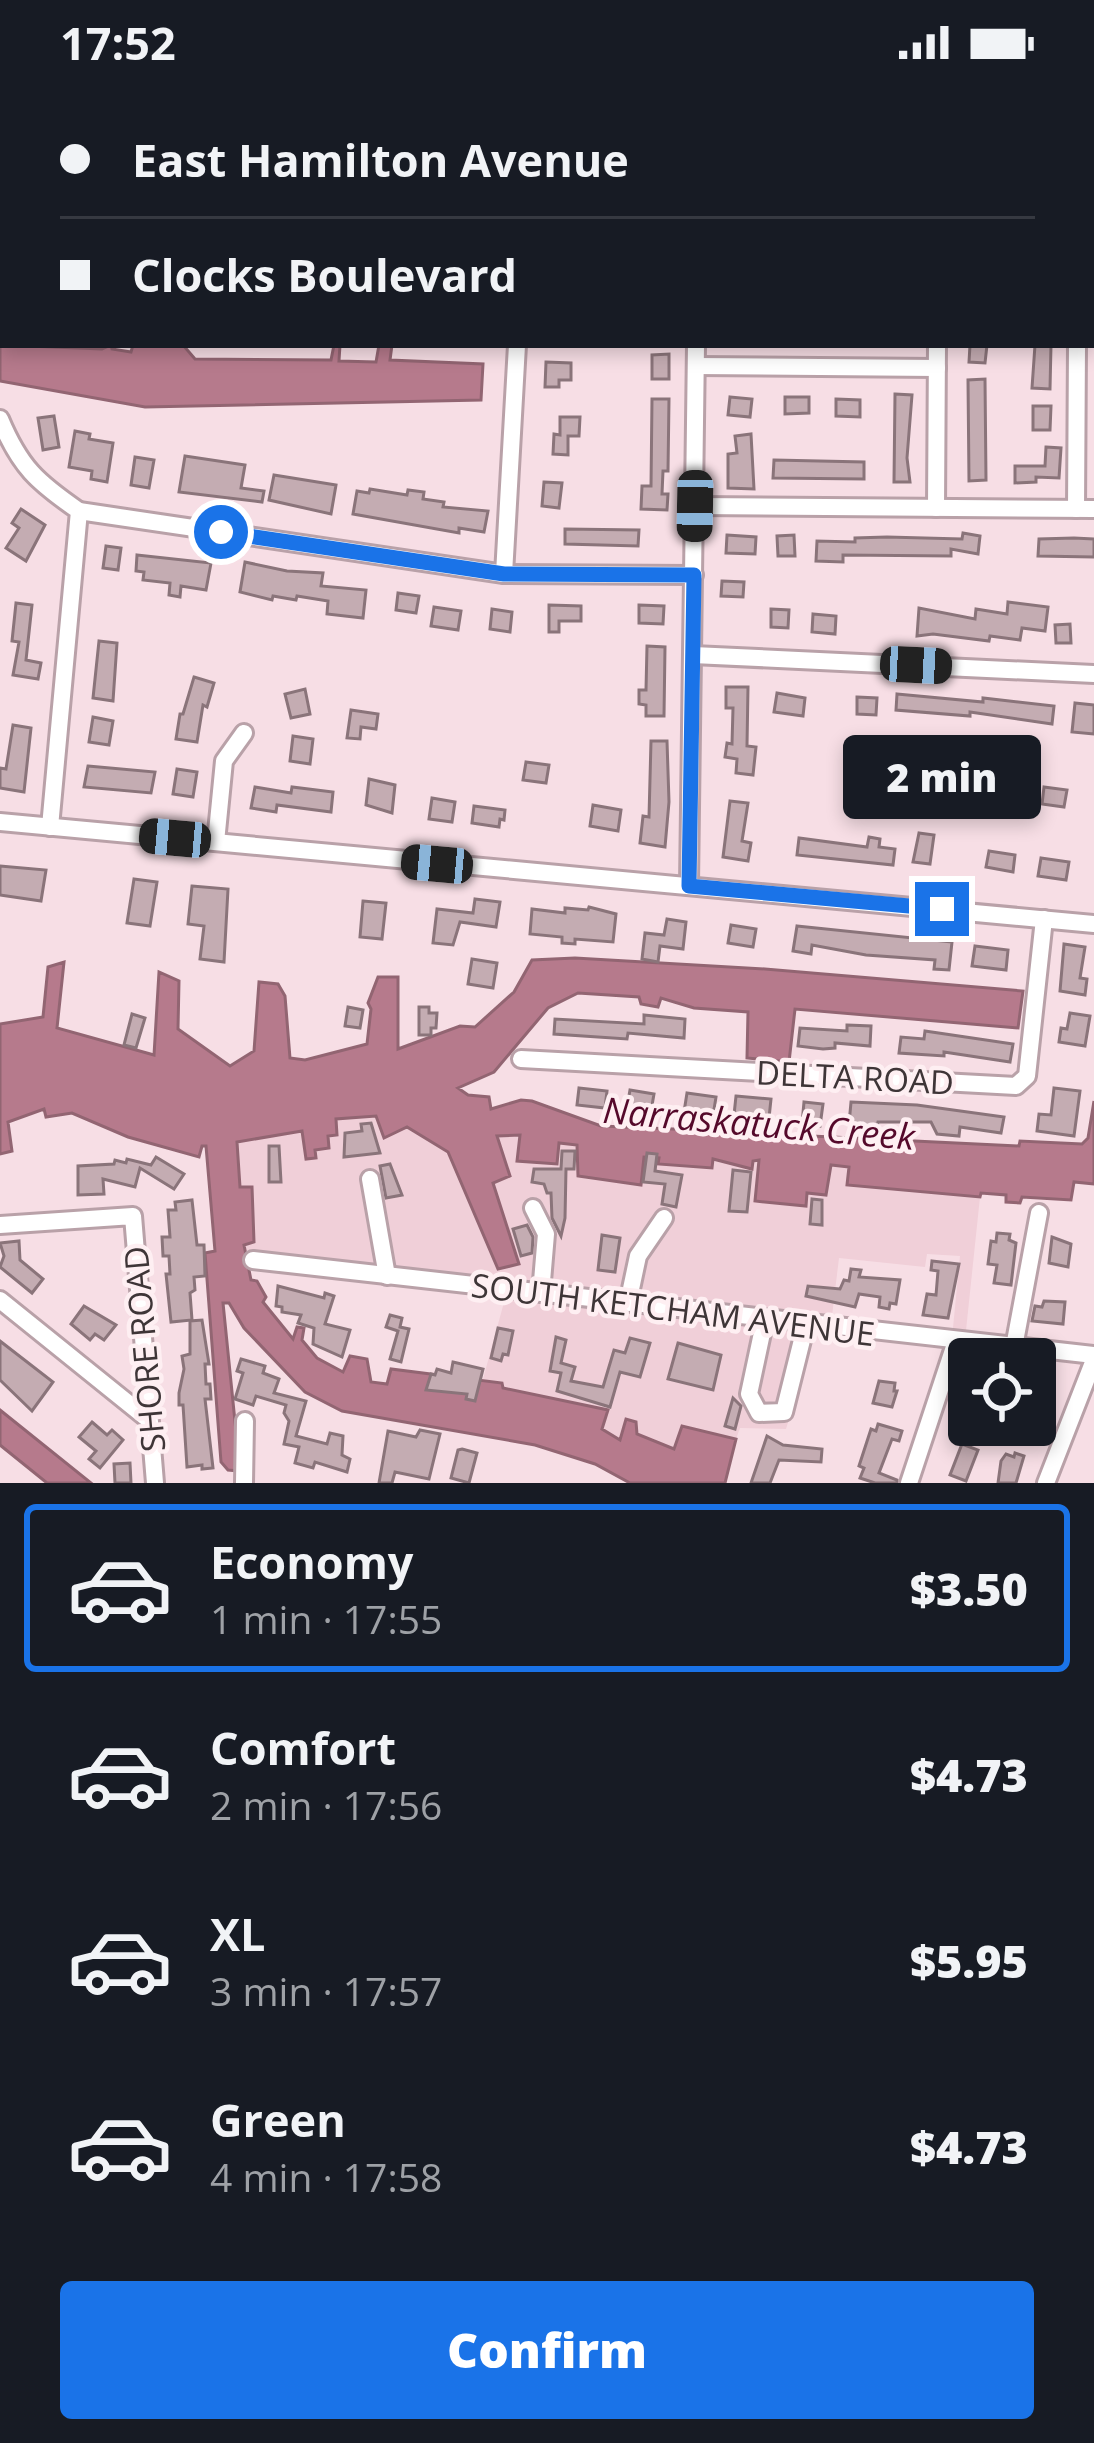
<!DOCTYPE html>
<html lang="en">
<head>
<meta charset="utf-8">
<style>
  :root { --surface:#171b24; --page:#20242c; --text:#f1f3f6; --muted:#9ea1a6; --line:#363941; --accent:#1a73e8 }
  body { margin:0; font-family:"Open Sans",sans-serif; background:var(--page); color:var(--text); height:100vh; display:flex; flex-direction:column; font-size:45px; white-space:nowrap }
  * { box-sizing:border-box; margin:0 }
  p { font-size:39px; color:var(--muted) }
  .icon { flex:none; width:66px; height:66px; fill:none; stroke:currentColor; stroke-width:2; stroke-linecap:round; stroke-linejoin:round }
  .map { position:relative; height:1399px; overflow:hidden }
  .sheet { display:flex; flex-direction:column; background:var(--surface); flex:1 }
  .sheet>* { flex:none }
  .guide { position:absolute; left:0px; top:0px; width:1095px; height:264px; box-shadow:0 6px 18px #0003; display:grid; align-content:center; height:264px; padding:0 60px; background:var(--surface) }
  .fabs { position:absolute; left:948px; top:1254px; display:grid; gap:24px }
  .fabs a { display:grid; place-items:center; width:108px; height:108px; border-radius:12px; background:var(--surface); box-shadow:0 6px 18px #0003; font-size:60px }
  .end { position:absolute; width:54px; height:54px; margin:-27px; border:15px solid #1a73e8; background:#fff; box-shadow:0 0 0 6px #fff }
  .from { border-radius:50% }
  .bubble { position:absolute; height:84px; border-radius:12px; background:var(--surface); box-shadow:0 6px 18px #0003; font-size:39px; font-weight:800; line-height:84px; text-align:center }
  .car { position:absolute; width:36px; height:72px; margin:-36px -18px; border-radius:15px; box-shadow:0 0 9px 3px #0007; background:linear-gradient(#222 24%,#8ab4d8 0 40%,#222 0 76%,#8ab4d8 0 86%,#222 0) }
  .guide b { display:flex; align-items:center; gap:42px; height:114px; font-size:45px }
  .guide b+b { border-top:3px solid var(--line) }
  .guide i { width:30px; height:30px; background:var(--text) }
  ul { padding:21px 0 0; list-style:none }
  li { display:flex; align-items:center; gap:36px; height:168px; margin:0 24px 18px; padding:0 36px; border:6px solid transparent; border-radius:12px }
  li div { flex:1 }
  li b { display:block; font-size:45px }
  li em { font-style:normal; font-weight:800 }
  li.selected { border-color:var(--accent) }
  li>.icon { width:108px; height:108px; stroke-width:1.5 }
  .primary-button { display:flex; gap:24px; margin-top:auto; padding:24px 60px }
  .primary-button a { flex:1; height:138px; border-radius:12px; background:var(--accent); color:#fff; font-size:48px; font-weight:800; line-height:138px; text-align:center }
  .status { display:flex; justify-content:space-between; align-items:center; height:84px; padding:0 60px; background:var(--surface); direction:ltr }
  .status svg { height:33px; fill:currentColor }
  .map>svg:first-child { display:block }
  .built { fill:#f0cfd8 }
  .water { fill:#b67a8c; stroke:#926572; stroke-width:3 }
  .building { fill:#c4acb2; stroke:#8a747a; stroke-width:3 }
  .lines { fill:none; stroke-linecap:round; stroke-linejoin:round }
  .minor-casing { stroke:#b9a1a8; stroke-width:22 }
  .minor { stroke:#fff; stroke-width:16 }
  .route { stroke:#1a73e8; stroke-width:15 }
  .labels { text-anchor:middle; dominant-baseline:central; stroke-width:9; stroke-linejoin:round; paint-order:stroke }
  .street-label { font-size:33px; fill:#3e3537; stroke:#feeff2 }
  .water-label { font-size:36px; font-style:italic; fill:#55092b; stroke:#feeff2 }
</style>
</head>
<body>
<div class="status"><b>17:52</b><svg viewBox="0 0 49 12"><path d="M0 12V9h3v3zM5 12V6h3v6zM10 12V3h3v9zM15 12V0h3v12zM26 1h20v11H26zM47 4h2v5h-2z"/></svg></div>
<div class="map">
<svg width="1094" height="1399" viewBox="0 0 1094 1399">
  <rect width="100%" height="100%" fill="#f7dee5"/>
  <polygon class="built" points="376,1032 407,1043 448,1068 499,1185 519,1179 493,1098 496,1052 521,1050 518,1077 557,1080 558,1059 578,1061 641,1100 644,1073 659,1074 659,1079 712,1083 712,1074 752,1084 753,1077 760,1076 756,1117 805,1122 807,1109 830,1081 850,1082 848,1101 980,1113 965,1256 952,1254 960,1172 927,1170 925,1183 839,1174 831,1240 818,1239 786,1345 740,1344 736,1355 682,1342 674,1365 637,1350 626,1335 621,1356 602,1345 607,1326 502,1304 501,1299 483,1295 506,1211 248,1180 244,1160 251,1103 240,1103 236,1058 303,1046 316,1074 315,1065 335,1035"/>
  <g class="water">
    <polygon points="81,0 266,0 84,3"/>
    <polygon points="0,256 3,261 102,265 111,261 112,265 131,268 133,261 183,261 195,275 331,276 334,261 340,261 339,277 376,278 379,261 392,261 390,276 483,280 481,316 145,323 0,297"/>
    <polygon points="575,874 765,885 1023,907 1018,944 795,925 789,978 747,974 748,928 694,924 661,914 658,923 641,920 639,913 578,909 548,924 494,988 458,1004 468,1011 489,1013 491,1025 521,1016 532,1017 601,1042 745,1048 765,1045 770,1050 1019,1062 1020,1057 1082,1060 1088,1054 1094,1017 1094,1100 1074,1098 1071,1116 1022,1113 1020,1119 1006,1118 1006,1111 981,1109 980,1113 847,1101 849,1083 831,1081 826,1111 807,1109 806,1122 755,1117 759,1076 753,1077 752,1085 713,1075 712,1084 658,1080 659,1074 644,1073 641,1101 578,1092 577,1061 559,1059 557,1080 517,1077 520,1051 497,1052 510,1092 493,1099 519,1180 498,1185 448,1068 407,1043 384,1054 376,1032 336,1035 337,1051 328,1052 329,1064 315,1066 316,1074 306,1075 302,1047 237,1058 240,1103 252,1103 254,1158 244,1161 251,1196 257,1197 266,1213 263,1218 293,1255 297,1243 304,1244 302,1256 317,1274 343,1288 350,1272 367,1275 371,1298 387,1300 391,1285 502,1299 503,1304 608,1326 602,1345 620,1356 626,1335 636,1338 637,1350 674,1365 682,1342 736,1355 725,1399 630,1399 595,1380 535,1361 342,1327 305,1308 244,1244 229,1219 223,1219 240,1387 228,1386 221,1378 205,1169 215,1167 206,1062 202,1062 199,1073 128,1053 72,1029 46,1033 44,1025 8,1038 12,1067 0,1070 0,940 43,933 48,883 64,878 57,944 154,971 159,888 179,897 178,945 230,982 254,967 259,898 278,900 285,912 290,974 305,976 367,960 371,925 368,919 378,893 398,893 398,965 460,942 475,943 514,908 532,876"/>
    <polygon points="0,1326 91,1399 47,1399 0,1361"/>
  </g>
  <g class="building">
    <polygon points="970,261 987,261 985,279 969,278"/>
    <polygon points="1035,261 1051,261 1050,305 1032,304"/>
    <polygon points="669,270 669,295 652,295 652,271"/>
    <polygon points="546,278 571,279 571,296 559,296 559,303 545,303"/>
    <polygon points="985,295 986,396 969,397 968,296"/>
    <polygon points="895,310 912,311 907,374 910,398 894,398"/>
    <polygon points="730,313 752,315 750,333 728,331"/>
    <polygon points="785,313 809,313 809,329 785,330"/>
    <polygon points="652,315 669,315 668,387 663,387 662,410 668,410 667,426 641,425 642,402 651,402"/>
    <polygon points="836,315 860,316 860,333 836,332"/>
    <polygon points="1033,322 1051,322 1050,346 1033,346"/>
    <polygon points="54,332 59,363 43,366 38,334"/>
    <polygon points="560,333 580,333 579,352 568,352 568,371 553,370 554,350 560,351"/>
    <polygon points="75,347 90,350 89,355 113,359 107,398 91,395 92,387 69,383"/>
    <polygon points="751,350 754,405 728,404 728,370 737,369 735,352"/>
    <polygon points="1046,363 1061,364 1059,394 1036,393 1036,398 1015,399 1015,382 1045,382"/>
    <polygon points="185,372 245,381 241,404 264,407 262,418 179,408"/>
    <polygon points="135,373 154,376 149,404 131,401"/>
    <polygon points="774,376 864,378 864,395 773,394"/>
    <polygon points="274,391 336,401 331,430 269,416"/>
    <polygon points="544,398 562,399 559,424 542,422"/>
    <polygon points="370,405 407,411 408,406 424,408 423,415 444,418 443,423 488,427 484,448 459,444 459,449 353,430 357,407 369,409"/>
    <polygon points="21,425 45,441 26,477 6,464 19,444 12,439"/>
    <polygon points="565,445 639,446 638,462 565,460"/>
    <polygon points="963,449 980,452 978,470 951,465 951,472 843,471 843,478 816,477 817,457 855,458 855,454 887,453 962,455"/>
    <polygon points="727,451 756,453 755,470 726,469"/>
    <polygon points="794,451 795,472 778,472 777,452"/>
    <polygon points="1074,454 1094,455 1094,473 1038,472 1039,455"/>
    <polygon points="106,462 121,464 118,486 103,484"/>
    <polygon points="137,471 211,479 206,506 181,502 180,513 169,511 170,499 143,496 144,488 136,487"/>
    <polygon points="245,478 287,487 323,489 321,502 366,506 363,534 327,530 328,517 297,512 296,516 273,512 272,516 240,508"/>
    <polygon points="722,497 744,498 743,513 721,512"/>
    <polygon points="398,509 419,512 416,529 396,526"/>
    <polygon points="1008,518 1048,523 1045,547 1022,544 1020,556 990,552 989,557 933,550 917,552 919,524 975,535 976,525 1007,530"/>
    <polygon points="16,519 32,521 26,576 41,579 38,595 13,591 19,558 12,557"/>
    <polygon points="549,521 581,522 581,537 559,537 559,548 549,548"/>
    <polygon points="639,521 664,522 663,540 639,539"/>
    <polygon points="434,523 461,527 458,546 431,542"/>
    <polygon points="492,525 512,528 510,548 490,545"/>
    <polygon points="771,525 789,526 788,544 771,543"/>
    <polygon points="813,530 836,532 835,550 812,548"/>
    <polygon points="1070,540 1071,559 1056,559 1055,541"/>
    <polygon points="99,557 117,559 113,617 93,614"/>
    <polygon points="647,562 665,563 664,632 646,632 646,621 639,620 639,606 646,606"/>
    <polygon points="194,593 214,599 207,623 203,621 197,658 176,655 180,630 183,630"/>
    <polygon points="726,603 748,603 747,662 756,663 753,691 736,689 737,675 725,673 727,659 732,660 733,624 726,624"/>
    <polygon points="305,605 310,630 291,634 285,610"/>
    <polygon points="777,609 805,614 803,632 774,628"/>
    <polygon points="897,610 983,618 983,614 1054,622 1052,640 970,628 970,632 896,626"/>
    <polygon points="857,613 877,614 876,631 857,630"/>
    <polygon points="1075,619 1094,621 1094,650 1072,648"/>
    <polygon points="351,626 378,630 376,645 361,643 360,655 347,654"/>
    <polygon points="93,633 113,637 109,661 89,658"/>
    <polygon points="13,641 31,644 24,708 0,704 0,684 6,685"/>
    <polygon points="293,652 313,655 310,680 290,677"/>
    <polygon points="651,657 667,657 669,718 665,763 640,759 643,732 649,733"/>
    <polygon points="888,676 901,678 896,722 883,720"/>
    <polygon points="526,678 549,681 546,699 523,696"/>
    <polygon points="88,682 155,688 151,709 84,703"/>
    <polygon points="177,685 197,688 193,713 173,710"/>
    <polygon points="369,695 395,701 392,729 366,721"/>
    <polygon points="255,703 291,709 292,703 333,708 331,728 277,721 276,728 251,724"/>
    <polygon points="1044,703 1067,706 1064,723 1042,720"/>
    <polygon points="432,714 455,718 452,738 429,735"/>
    <polygon points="730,717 748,719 742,757 751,759 748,777 723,773"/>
    <polygon points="593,721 621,726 618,747 590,742"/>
    <polygon points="474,722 505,726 504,736 500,735 499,743 472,739"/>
    <polygon points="919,749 934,751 930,780 913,778"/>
    <polygon points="869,753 880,755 879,763 895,765 893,781 797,771 799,754 867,763"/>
    <polygon points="989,767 1015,771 1013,788 986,783"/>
    <polygon points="1041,774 1069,778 1066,796 1038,792"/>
    <polygon points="0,782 46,786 41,817 0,811"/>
    <polygon points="134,795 157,798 150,842 127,839"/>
    <polygon points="192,802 228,805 224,878 200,875 204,842 188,840"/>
    <polygon points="475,815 500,818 496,843 460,838 453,861 433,859 437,825 473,829"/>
    <polygon points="363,817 386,819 382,855 360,853"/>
    <polygon points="589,823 616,830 613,858 575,855 575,860 562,859 562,853 530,850 532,825 565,829 565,824 588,826"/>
    <polygon points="667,835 686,838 683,865 660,862 658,878 642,875 645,849 664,851"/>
    <polygon points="731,841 756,845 753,863 728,859"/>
    <polygon points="797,842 952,858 949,886 934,885 935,876 866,871 812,861 811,870 793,867"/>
    <polygon points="1064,860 1085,863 1080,894 1087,895 1085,911 1060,907"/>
    <polygon points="975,862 1008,866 1006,886 972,882"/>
    <polygon points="472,875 497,879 493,904 468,900"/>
    <polygon points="348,923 363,926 360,944 345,942"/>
    <polygon points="419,923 429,923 429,929 437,929 436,944 431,944 431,951 419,951"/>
    <polygon points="1070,929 1090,932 1085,962 1059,958 1061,944 1067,945"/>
    <polygon points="132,930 145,934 136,964 124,961"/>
    <polygon points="644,931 685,935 684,954 628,949 627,955 554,950 555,935 644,940"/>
    <polygon points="847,941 871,942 870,962 835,959 835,964 823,965 798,962 800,944 847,947"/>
    <polygon points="925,947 1013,960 1010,978 944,968 944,972 899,969 901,953 924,955"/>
    <polygon points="579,1004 607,1007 605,1024 577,1021"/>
    <polygon points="1054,1004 1080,1007 1074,1052 1037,1047 1039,1030 1051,1031"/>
    <polygon points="630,1006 654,1010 651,1027 627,1023"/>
    <polygon points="687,1009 716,1013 713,1032 684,1028"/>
    <polygon points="736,1012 771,1015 769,1034 734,1031"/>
    <polygon points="804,1018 823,1020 820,1042 802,1040"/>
    <polygon points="851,1018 917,1021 1004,1033 1001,1049 960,1043 959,1052 937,1050 931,1038 878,1038 877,1043 849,1040"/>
    <polygon points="371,1039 380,1069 344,1073 345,1049 362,1047 361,1040"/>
    <polygon points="269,1062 279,1062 281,1098 269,1098"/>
    <polygon points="562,1067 575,1067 574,1085 566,1085 565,1134 561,1152 552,1134 551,1109 547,1109 544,1100 532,1098 534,1085 561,1085"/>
    <polygon points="647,1069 657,1070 655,1087 682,1091 676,1123 662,1120 665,1100 643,1098"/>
    <polygon points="156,1073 184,1090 174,1105 140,1084 135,1103 103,1095 104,1110 78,1111 78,1082 114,1080 115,1076 126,1079 127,1075 151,1081"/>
    <polygon points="390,1080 402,1111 386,1114 380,1082"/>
    <polygon points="733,1086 751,1088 747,1128 729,1127"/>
    <polygon points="812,1115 822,1116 822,1141 810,1140"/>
    <polygon points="192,1116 197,1161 204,1161 205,1192 194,1193 195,1206 190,1209 192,1236 171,1238 166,1190 170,1190 169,1172 163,1172 162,1153 170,1153 168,1126 176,1126 175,1118"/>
    <polygon points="527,1141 533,1153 532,1169 521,1172 513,1145"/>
    <polygon points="997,1149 1010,1150 1009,1156 1016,1159 1011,1201 994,1199 997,1181 988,1180 991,1157 996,1158"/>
    <polygon points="602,1151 620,1154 615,1188 598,1186"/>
    <polygon points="1052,1153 1071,1160 1068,1183 1049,1179"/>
    <polygon points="19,1157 20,1176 43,1195 32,1209 0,1183 4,1172 0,1159"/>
    <polygon points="932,1177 959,1180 948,1234 923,1231 927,1210 936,1211 938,1187 931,1186"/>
    <polygon points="851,1185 861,1186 859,1193 900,1196 896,1220 890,1219 889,1225 879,1223 880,1213 859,1210 855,1223 806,1212 808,1202 840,1205 844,1196 849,1197"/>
    <polygon points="278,1202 324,1214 325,1209 334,1212 325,1240 350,1246 342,1273 313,1260 314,1244 298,1239 301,1231 282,1228 282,1223 276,1222"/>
    <polygon points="1044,1217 1065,1218 1063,1240 1032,1237 1035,1222 1042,1223"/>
    <polygon points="84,1222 116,1241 104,1256 95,1250 90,1256 71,1240"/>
    <polygon points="390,1231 402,1234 400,1243 409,1245 401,1278 390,1275 398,1247 386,1243"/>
    <polygon points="202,1236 209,1280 205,1280 206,1300 210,1300 211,1315 205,1315 213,1384 202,1385 202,1381 187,1383 183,1321 179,1321 179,1309 184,1285 182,1272 190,1270 190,1237"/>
    <polygon points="498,1244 513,1247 508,1271 503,1270 501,1277 491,1274"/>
    <polygon points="556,1253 566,1256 561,1279 575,1283 571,1297 603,1303 614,1266 625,1269 630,1254 650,1259 640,1293 620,1288 610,1323 557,1307 561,1289 550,1287"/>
    <polygon points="0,1257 53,1298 32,1327 0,1296"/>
    <polygon points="678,1259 721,1271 713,1306 668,1295"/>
    <polygon points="241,1275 265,1282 263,1289 279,1295 274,1309 306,1317 296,1352 327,1360 330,1349 343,1352 342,1371 350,1375 347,1388 315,1378 313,1384 295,1379 299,1363 284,1360 289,1337 284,1329 286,1321 256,1312 253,1321 235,1315 243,1289 237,1287"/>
    <polygon points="453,1278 483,1285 475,1317 466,1315 467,1310 426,1306 431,1290 435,1291 437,1285 451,1289"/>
    <polygon points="879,1297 895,1299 894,1307 897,1307 892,1323 873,1319"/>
    <polygon points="1035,1302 1054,1310 1043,1340 1035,1336"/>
    <polygon points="733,1314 741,1322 735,1345 725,1342"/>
    <polygon points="92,1338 107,1351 112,1346 123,1356 100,1384 89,1375 96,1367 79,1353"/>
    <polygon points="878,1340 902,1347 899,1357 892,1355 879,1389 897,1396 897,1399 875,1399 860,1394 864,1384 859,1382 871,1345 876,1347"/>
    <polygon points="420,1346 440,1350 429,1395 395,1388 392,1399 379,1399 388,1347 416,1353"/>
    <polygon points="767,1352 783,1361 822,1365 821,1378 779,1376 770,1399 751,1399"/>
    <polygon points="962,1360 978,1366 966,1397 950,1391"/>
    <polygon points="462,1365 477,1369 469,1399 451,1394 458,1366"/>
    <polygon points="1015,1369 1024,1372 1016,1399 998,1399 1001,1377 1006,1370 1014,1373"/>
    <polygon points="130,1379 131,1399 115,1399 114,1380"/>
  </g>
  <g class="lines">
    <g class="minor-casing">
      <g id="minor">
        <polyline points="831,0 869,3"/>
        <polyline points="793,3 811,0"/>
        <polyline points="875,3 922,0"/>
        <polyline points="940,3 940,0"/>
        <polyline points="1080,3 1080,0"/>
        <polyline points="0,100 3,101"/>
        <polyline points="696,282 937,284"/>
        <path d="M0 335C20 383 37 398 79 427L50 743"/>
        <polyline points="695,422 1094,425"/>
        <polyline points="936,424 937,261"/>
        <polyline points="1076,425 1077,261"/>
        <polyline points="79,427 504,490 694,491"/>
        <polyline points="504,490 517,261"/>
        <polyline points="693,571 1094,590"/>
        <polyline points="0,738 1094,840"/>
        <polyline points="216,758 224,677 244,649"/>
        <polyline points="689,801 696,261"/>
        <polyline points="521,975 1016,1002 1027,992 1044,835"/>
        <polyline points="370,1095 387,1192"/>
        <polyline points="533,1124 546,1150 541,1209"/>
        <polyline points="0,1141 133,1132 155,1399"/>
        <polyline points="253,1176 1094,1271"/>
        <polyline points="0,1216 149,1336"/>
        <polyline points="628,1219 638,1172 664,1134"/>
        <polyline points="765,1235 749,1310 759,1329 784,1328 806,1240"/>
        <polyline points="1014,1263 1039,1129"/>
        <polyline points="244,1399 245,1337"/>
        <polyline points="909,1399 956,1257"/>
        <polyline points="1046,1399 1094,1276"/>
      </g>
    </g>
    <use href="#minor" class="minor"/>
  </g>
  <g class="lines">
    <polyline class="route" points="221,448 504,490 694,491 689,802 942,825"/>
  </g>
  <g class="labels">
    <g class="street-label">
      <text transform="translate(855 993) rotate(3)">DELTA ROAD</text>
      <text transform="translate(673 1225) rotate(7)">SOUTH KETCHAM AVENUE</text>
      <text transform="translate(144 1265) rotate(-95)">SHORE ROAD</text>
    </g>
    <g class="water-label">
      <text transform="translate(759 1039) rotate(5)">Narraskatuck Creek</text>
    </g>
  </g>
</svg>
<div class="fabs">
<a><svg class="icon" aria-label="locate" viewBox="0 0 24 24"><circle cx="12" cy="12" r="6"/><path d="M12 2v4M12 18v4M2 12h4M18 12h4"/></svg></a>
</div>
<i class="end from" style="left:221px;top:448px"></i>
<i class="end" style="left:942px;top:825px"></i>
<div class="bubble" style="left:843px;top:651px;width:198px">2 min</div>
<i class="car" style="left:695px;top:422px;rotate:181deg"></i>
<i class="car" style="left:916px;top:581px;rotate:93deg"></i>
<i class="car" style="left:175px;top:754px;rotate:275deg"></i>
<i class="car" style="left:437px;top:780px;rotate:275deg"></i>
<div class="guide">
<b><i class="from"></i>East Hamilton Avenue</b>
<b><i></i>Clocks Boulevard</b>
</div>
</div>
<section class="sheet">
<ul>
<li class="selected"><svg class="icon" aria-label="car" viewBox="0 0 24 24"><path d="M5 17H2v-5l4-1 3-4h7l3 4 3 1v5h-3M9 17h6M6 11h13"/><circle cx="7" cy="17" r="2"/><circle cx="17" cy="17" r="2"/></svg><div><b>Economy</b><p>1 min · 17:55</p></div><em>$3.50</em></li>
<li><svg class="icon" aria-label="car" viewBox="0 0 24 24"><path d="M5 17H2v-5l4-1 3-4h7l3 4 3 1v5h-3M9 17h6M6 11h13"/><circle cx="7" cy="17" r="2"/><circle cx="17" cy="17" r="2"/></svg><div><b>Comfort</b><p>2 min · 17:56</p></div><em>$4.73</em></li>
<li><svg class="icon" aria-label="car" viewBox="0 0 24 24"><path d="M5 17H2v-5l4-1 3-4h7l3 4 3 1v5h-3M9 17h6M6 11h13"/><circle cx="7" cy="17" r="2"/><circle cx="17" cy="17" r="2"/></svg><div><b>XL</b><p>3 min · 17:57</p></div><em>$5.95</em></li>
<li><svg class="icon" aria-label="car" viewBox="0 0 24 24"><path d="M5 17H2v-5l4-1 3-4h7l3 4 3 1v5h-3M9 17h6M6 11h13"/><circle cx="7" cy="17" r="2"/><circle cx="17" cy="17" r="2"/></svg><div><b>Green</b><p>4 min · 17:58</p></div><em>$4.73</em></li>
</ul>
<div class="primary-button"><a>Confirm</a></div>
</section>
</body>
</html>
